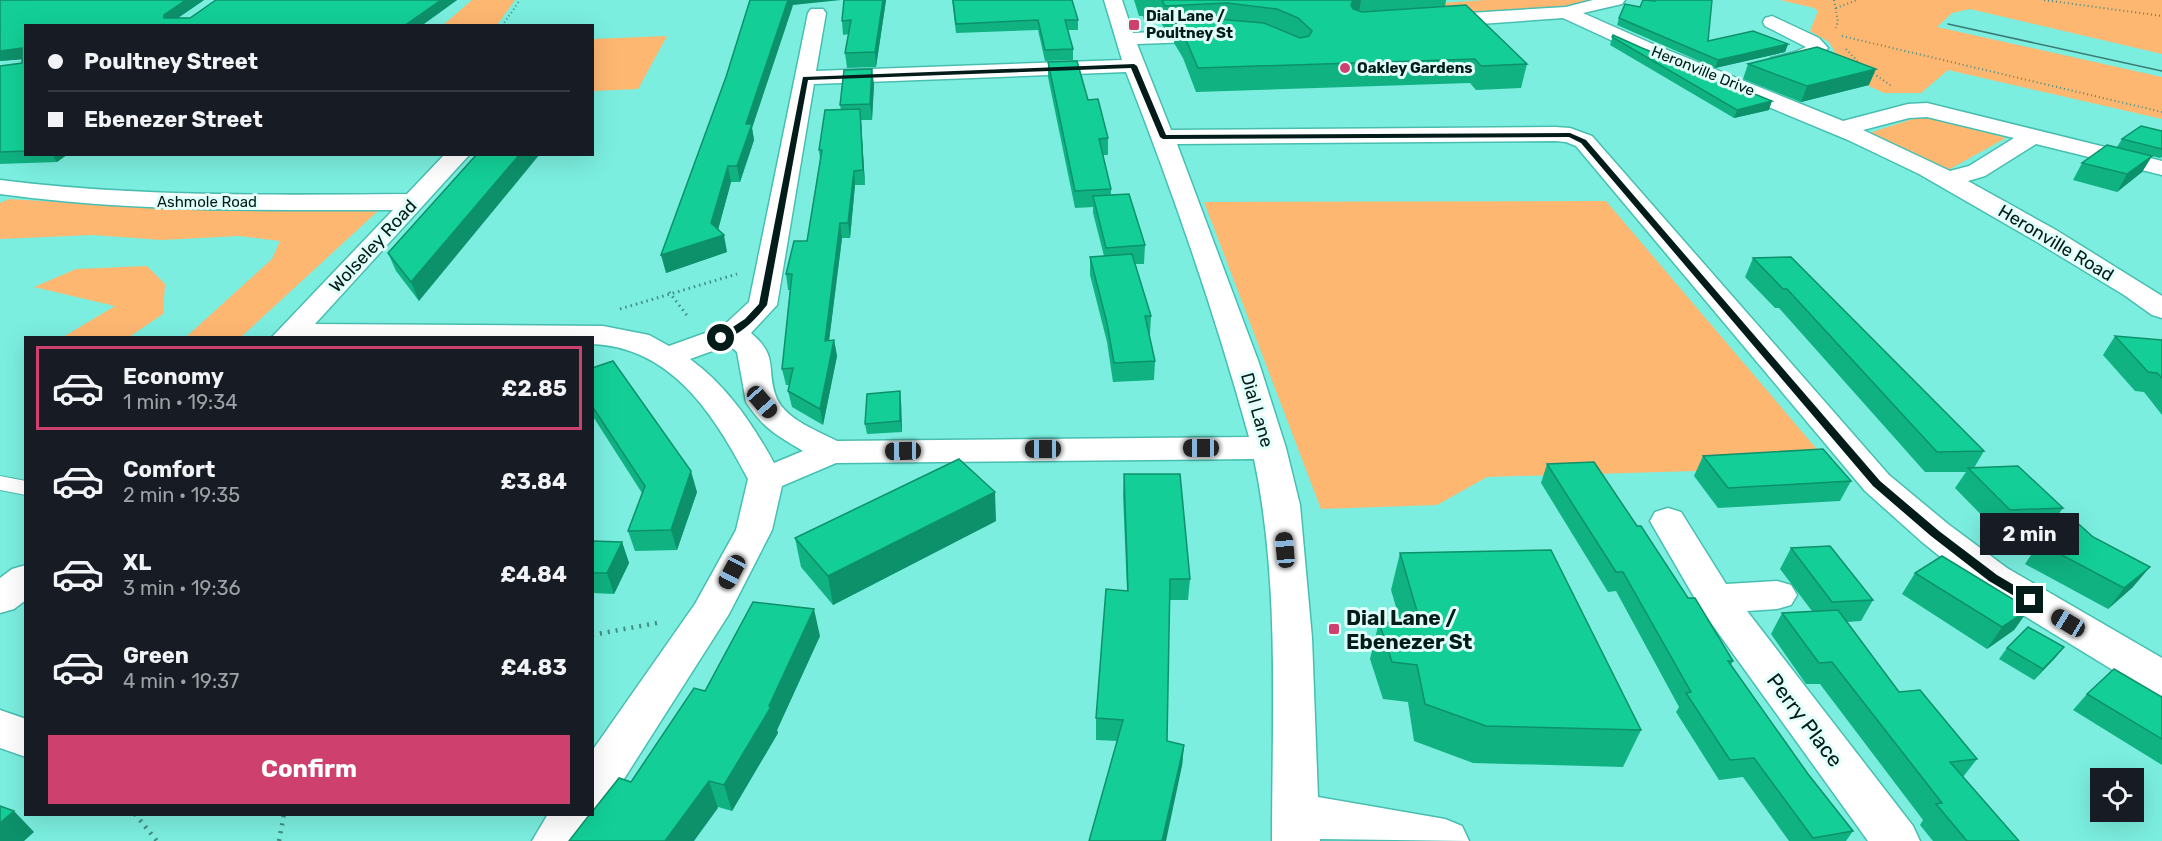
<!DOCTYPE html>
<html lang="en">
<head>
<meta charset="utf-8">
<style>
  :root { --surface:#171b24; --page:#20242c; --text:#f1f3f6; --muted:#9ea1a6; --line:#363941; --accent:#ce416f }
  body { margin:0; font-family:Rubik,sans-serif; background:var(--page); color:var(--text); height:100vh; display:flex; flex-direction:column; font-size:22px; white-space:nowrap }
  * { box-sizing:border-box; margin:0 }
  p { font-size:20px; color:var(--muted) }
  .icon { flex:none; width:33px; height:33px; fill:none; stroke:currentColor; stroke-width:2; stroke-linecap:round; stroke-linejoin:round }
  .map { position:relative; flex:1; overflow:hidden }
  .side { position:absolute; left:24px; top:336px; width:570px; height:480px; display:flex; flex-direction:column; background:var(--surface); border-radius:0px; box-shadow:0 6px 24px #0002 }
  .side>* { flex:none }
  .hud { position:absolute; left:24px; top:24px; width:570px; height:132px; border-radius:0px; box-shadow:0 6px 24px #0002; display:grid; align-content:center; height:132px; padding:0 24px; background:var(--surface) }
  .controls { position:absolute; left:2090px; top:768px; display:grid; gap:12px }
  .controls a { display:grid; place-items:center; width:54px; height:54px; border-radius:0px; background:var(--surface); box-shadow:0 6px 24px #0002; font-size:30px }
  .end { position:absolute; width:27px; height:27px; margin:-14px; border:8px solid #031c19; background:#fff; box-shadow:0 0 0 3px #fff }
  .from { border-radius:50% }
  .bubble { position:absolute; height:42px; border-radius:0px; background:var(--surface); box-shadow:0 6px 24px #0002; font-size:20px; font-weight:700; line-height:42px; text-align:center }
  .car { position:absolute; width:18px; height:36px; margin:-18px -9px; border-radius:8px; box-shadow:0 0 4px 2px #0007; background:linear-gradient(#222 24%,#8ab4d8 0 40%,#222 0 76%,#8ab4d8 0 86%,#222 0) }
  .hud b { display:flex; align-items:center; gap:21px; height:57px; font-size:22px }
  .hud b+b { border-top:2px solid var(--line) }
  .hud i { width:15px; height:15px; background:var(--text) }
  ul { padding:10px 0 0; list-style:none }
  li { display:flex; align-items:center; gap:18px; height:84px; margin:0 12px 9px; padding:0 12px; border:3px solid transparent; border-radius:0px }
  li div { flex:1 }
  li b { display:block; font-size:22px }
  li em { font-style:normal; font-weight:700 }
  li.current { border-color:var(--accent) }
  li>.icon { width:54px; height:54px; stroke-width:1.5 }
  .button { display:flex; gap:12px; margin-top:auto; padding:12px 24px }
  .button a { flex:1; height:69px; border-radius:0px; background:var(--accent); color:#fff; font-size:24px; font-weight:700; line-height:69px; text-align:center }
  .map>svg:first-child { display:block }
  .green { fill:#feb771 }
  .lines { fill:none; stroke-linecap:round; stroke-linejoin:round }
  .lane-casing { stroke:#48beb1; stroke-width:2 }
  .street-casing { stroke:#48beb1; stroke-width:3 }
  .path-far2 { stroke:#438c82; stroke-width:2; stroke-dasharray:1 3; stroke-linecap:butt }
  .path-far1 { stroke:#438c82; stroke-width:3; stroke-dasharray:1.5 4; stroke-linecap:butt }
  .path { stroke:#438c82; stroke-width:4.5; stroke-dasharray:2 6; stroke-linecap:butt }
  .lane { fill:#fff; fill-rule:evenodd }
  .street { fill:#fff; fill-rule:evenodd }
  .tram { stroke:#3a7c73; stroke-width:1.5 }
  .wall { fill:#10b282 }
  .shaded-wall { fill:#0d916a }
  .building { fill:#13cf97; stroke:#0d916a; stroke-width:1.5 }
  .route { fill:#031c19 }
  .poi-dot { fill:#ce416f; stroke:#e1fffa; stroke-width:2 }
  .labels { text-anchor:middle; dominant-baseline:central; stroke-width:6; stroke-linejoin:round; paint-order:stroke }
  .far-poi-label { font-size:15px; font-weight:bold; fill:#031c19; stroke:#e1fffa; text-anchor:start }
  .far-street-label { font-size:15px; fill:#031c19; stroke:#e1fffa }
  .street-label { font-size:18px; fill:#031c19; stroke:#e1fffa }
  .near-poi-label { font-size:21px; font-weight:bold; fill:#031c19; stroke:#e1fffa; text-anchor:start }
  .near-street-label { font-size:21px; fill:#031c19; stroke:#e1fffa }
</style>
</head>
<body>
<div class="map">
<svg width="2162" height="841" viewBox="0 0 2162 841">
  <rect width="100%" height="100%" fill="#7beedf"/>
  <g class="green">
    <polygon points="472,0 515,0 497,25 443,25"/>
    <path d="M1486 0H1589C1542 15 1473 14 1423 17L1407 5Z"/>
    <polygon points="1780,0 2162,0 2162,54 1970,9 1952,13 1937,27 2162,77 2162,119 1948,70 1921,93 1884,93 1817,62 1835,52 1829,42 1810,31 1818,11 1814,8"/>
    <polygon points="667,36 638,89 593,91 593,39"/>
    <polygon points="1919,117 1944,120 2006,138 1948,170 1866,134"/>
    <polygon points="9,199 188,210 380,209 241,337 186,337 272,259 280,241 239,236 162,240 92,235 0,239 0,203"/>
    <polygon points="1606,201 1832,467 1487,477 1437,505 1321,509 1204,202"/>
    <polygon points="147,266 165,284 163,314 129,337 63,337 115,306 34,287 76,269"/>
  </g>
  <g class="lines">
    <g class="lane-casing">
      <polygon id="lane" points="0,476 26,481 26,495 0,490"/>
    </g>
    <g class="street-casing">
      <g id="street">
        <path d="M1104 0H1122L1133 33 1219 29 1226 31 1229 35 1226 39 1219 41 1137 44 1171 130 1555 127 1570 128 1592 136 1889 475 1948 524 2007 568 2162 658V696L2147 691 1979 588 1922 542 1865 491 1576 146 1566 142 1555 141 1177 144 1259 363 1286 448 1300 505 1312 638 1318 797 1445 819 1462 826 1469 841 1320 839V841H1272C1272 716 1280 582 1254 459L836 463 782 486 772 530 729 614 608 804 597 808 600 814 584 841H532L548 814H592V751L695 604 736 530 748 479C715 416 672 347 592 344V338H271L393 210C261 210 131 212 0 194V180C135 197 271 195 407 194L445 154H470L315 324 603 326 649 335 669 346 722 327 749 302 808 13 811 9H823L826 13 816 71 1122 60ZM1126 72C1173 192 1215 314 1249 437L837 441C818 431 787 420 777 399 765 370 780 357 751 333L777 305 814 84ZM729 345 737 352 746 402C764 429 776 435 803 451L774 463C752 423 727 386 690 359Z"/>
        <path d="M1593 0H1625L1622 4 1583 13 1655 45 1843 121 1908 104 1927 103 2162 161V175L2036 144 1985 176 1968 181 2056 230 2162 296V318L2152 315 2124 295 2037 242 1919 174 1848 140 1641 54 1563 18 1437 27 1430 25 1428 21 1430 17 1437 15 1566 7ZM1927 117 2014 138 1969 166 1950 171 1863 130 1909 118Z"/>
        <path d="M1772 16 1819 38 1828 48C1818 62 1787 70 1771 66L1768 62 1771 58 1795 52 1806 47 1765 26 1763 22 1765 18Z"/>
        <polygon points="1668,508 1681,512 1726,584 1777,581 1791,585 1797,595 1791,605 1777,609 1747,611 1913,826 1920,841 1868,841 1701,609 1650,521 1655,512"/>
        <polygon points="26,565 26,600 14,609 0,613 0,578 12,569"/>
        <polygon points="0,710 26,719 26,757 0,748"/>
      </g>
    </g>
    <g class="path-far2">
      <polyline points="1834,0 1838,22 1836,28"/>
      <polyline points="2044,0 2162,16"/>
      <polyline points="1836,8 1857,0"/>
      <polyline points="502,26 520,0"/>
      <polyline points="1842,36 2162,112"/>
      <polyline points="1846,49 1861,65"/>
      <polyline points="1870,71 1893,87"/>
    </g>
    <g class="path-far1">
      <polyline points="669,292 689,318"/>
      <polyline points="620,309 737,274"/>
    </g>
    <g class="path">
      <polyline points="592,635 657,623"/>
      <polyline points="135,814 157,841"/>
      <polyline points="279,841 284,814"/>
    </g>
    <use href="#lane" class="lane"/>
    <use href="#street" class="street"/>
    <polyline class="tram" points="1948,24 2162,71"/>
  </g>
  <g class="wall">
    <polygon points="0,0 204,0 178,18 190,18 216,0 457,0 421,26 26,26 26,154 68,154 57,162 0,164 0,66 22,63 22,59 0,61"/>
    <polygon points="844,0 886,0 876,67 847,68 845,53 849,34 843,35 842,21"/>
    <polygon points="952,0 1078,20 1078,30 1067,30 1073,49 1073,60 1045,61 1038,30 956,33"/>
    <polygon points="1134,0 1446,0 1445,7 1527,64 1521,88 1476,90 1470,83 1196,92 1183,58 1174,43 1175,28 1164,28 1159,19 1144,20 1143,16 1139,16"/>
    <polygon points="793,5 752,128 754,140 740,182 731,182 718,230 727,252 666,273"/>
    <polygon points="1640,7 1708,41 1788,44 1785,52 1715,68 1617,25 1619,18"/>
    <polygon points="1613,35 1769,110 1734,118 1610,45"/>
    <polygon points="1048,62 1088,100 1108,138 1108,155 1103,155 1111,189 1111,195 1145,245 1144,264 1135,264 1151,316 1150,335 1149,335 1155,361 1154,380 1113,382 1107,342 1090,275 1090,257 1104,256 1093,213 1093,207 1075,208 1048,77"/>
    <polygon points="1748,64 1869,85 1801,102 1743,79"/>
    <polygon points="874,84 872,120 861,120 865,185 855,185 850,238 842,238 829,340 834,340 837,356 823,425 792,407 788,391 790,385 786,385 782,369 790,290 788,290 786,274 807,241 820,159 819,150 841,110 840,105"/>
    <polygon points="2162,131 2162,157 2160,158 2152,156 2142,172 2117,192 2073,180 2082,163 2117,147 2122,139"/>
    <polygon points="477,154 419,301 396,271 388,253"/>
    <polygon points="1753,258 1984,451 1974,468 2063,508 2048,529 1997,531 1955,488 1966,472 1925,472 1779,308 1775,308 1745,277"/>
    <polygon points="2115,336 2162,340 2162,415 2144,392 2135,391 2103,355"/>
    <polygon points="592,368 697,492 677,550 635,551 628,531 642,493 592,415"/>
    <polygon points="901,401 902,432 867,434 865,424"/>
    <polygon points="1703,456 1851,481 1840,501 1718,508 1694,476"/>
    <polygon points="1547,464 1637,526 1733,661 1731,665 1808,774 1853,831 1846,841 1789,841 1743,777 1719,780 1676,712 1679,707 1616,591 1608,592 1541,483"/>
    <polygon points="1124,474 1190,579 1188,600 1169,600 1167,741 1184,745 1182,766 1118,741 1096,740 1096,718 1127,590 1123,495"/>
    <polygon points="996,521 833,605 801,567 795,538"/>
    <polygon points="592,541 622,542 629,563 614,594 592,593"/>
    <polygon points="2039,543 2133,587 2108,609 2025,564"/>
    <polygon points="1791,548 1873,600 1861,621 1846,622 1899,692 1977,759 1963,777 2019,841 1933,841 1920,825 1923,820 1820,684 1806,684 1771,634 1782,613 1812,611 1780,569"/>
    <polygon points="1400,553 1641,730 1623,767 1473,763 1414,741 1408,702 1383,699 1370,659 1379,622 1401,624 1391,590"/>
    <polygon points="1915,573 2029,609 2014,630 1987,649 1902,594"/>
    <polygon points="820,636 777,730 778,733 732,811 631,782 705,691"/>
    <polygon points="2064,647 2055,658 2034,680 1999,659 2007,648"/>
    <polygon points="2087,694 2162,697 2162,765 2073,710"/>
  </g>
  <g class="shaded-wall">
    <polygon points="186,0 204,0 169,24 164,18 164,15"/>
    <polygon points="441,0 457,0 421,26 404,26"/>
    <polygon points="788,0 841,0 793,5 752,128 754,140 740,182 737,166 746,124"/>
    <polygon points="883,0 886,0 876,67 875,52"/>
    <polygon points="1353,0 1361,0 1358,18 1351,5"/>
    <polygon points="1788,44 1785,52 1715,68 1718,60"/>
    <polygon points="22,48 26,59 0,61 0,51"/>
    <polygon points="872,69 874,84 872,120 870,104"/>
    <polygon points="1876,69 1869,85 1801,102 1807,86"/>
    <polygon points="1772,101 1769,110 1734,118 1737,110"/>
    <polygon points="860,109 861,122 865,185 863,170"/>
    <polygon points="52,154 68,154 57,162"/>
    <polygon points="520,154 540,154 419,301 411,282"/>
    <polygon points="2152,156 2142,172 2117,192 2127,174"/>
    <polygon points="728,166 731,182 716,237 724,235 727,252 666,273 661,255 711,223"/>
    <polygon points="854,171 855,185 850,238 848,223"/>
    <polygon points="840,223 842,238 827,357 825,341"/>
    <polygon points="834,340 837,356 823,425 820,409"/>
    <polygon points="900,391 901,401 902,432 900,421"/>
    <polygon points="691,471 697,492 677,550 671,530"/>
    <polygon points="995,492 996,521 833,605 828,576"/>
    <polygon points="622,542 629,563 614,594 607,573"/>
    <polygon points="2150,567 2133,587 2108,609 2124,588"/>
    <polygon points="814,609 820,636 777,730 778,733 732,811 724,785 769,706"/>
    <polygon points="2029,609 2014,630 1987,649 2002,627"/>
    <polygon points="2064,647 2055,658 2034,680 2043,669"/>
    <polygon points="1184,745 1182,766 1166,841 1162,841"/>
    <polygon points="709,781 718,808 694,841 665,841"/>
    <polygon points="14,811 34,832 24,841 0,841 0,823"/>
  </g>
  <g class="building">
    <polygon points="0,0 186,0 164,15 164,18 190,18 216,0 441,0 404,26 26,26 26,151 0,152 0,66 22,63 22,48 0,51"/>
    <polygon points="750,0 788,0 746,124 752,124 737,166 728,166 711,223 724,235 661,255 726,77"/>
    <polygon points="844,0 883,0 875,52 845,53 851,20 842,21"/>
    <polygon points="953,0 1072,0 1078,20 1065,20 1073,49 1045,50 1038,20 956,24"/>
    <polygon points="1162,0 1353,0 1351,5 1353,9 1362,12 1466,5 1527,64 1481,66 1475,59 1198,68 1184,35 1175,21 1217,19 1264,23 1300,38 1309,36 1312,31 1298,18 1277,9 1227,3 1165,6"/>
    <polygon points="1643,0 1655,1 1655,0 1712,0 1708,41 1753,31 1788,44 1718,60 1619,18 1625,4 1640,7"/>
    <polygon points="1613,35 1642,48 1772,101 1737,110 1612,37"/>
    <polygon points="1817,47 1876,69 1807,86 1748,64"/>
    <polygon points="1077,61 1088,100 1098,99 1108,138 1099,139 1111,189 1075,191 1048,62"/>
    <polygon points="872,69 870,104 840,105 844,70"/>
    <polygon points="860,109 863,170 854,171 848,223 840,223 825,341 834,340 820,409 788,391 793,368 782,369 792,274 786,274 794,241 807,241 822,150 819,150 825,110"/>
    <polygon points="2141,126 2162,131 2162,149 2122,139"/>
    <polygon points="2107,145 2152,156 2127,174 2082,163"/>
    <polygon points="477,154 520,154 411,282 388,253"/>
    <polygon points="1129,194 1145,245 1106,248 1093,196"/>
    <polygon points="1132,254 1151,316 1145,316 1155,361 1114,363 1107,323 1090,257"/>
    <polygon points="1791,257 1984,451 1937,452 1787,289 1783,289 1753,258"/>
    <polygon points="2115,336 2162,340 2162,378 2157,373 2148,372"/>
    <polygon points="613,361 691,471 671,530 628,531 645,486 592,406 592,368"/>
    <polygon points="900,391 900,421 865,424 867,394"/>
    <polygon points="1823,449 1851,481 1728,488 1703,456"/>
    <polygon points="959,459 995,492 828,576 795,538"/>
    <polygon points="1594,462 1637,526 1641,526 1688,598 1695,598 1733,661 1728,661 1808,774 1853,831 1813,838 1754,758 1730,760 1686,693 1691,692 1623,572 1616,572 1547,464"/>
    <polygon points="2018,466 2063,508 2010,510 1968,468"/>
    <polygon points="1124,474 1180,474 1190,579 1170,579 1167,741 1184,745 1162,841 1089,841 1123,720 1096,718 1106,589 1128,591"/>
    <polygon points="2072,518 2093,537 2150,567 2124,588 2039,543"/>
    <polygon points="592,541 622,542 607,573 592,573"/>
    <polygon points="1830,546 1873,600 1832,602 1791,548"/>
    <polygon points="1551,550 1641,730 1486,726 1425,704 1417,665 1392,662 1379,622 1421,625 1400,553"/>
    <polygon points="1942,556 2029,609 2002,627 1915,573"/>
    <polygon points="753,602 814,609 769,706 771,707 724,785 709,781 665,841 569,841 590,814 592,814 592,812 619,778 631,782 694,688 705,691"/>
    <polygon points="1838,610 1899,692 1920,690 1977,759 1950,762 2019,841 1967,841 1936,804 1942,803 1832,662 1819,663 1782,613"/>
    <polygon points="2028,627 2064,647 2043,669 2007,648"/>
    <polygon points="2114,669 2162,697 2162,739 2087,694"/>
    <polygon points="0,806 14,811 0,823"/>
  </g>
  <path class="route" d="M1134 64 1137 66 1166 135 1570 133 1586 140 1880 481 1939 531 1997 575 2034 597V603H2026L1989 581 1931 536 1873 486 1581 143 1569 137 1163 139 1160 137 1131 68 808 80 767 305C754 321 741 335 721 340L716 338 745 319 759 304 803 77Z"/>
  <g class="poi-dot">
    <rect x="1128" y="19" width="12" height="12" rx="3"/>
    <circle cx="1345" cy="68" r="6"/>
    <rect x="1328" y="623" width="12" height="12" rx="3"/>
  </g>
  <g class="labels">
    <g class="far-poi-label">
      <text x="1146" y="16">Dial Lane /<tspan x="1146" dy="17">Poultney St</tspan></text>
      <text x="1357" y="68">Oakley Gardens</text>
    </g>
    <g class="far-street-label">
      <text transform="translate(1703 71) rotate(22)">Heronville Drive</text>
      <text x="207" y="202">Ashmole Road</text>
    </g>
    <g class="street-label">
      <text transform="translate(2056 243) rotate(31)">Heronville Road</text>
      <text transform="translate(373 246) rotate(-47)">Wolseley Road</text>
      <text transform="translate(1257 410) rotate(74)">Dial Lane</text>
    </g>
    <g class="near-poi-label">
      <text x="1346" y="617">Dial Lane /<tspan x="1346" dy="24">Ebenezer St</tspan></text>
    </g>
    <g class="near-street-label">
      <text transform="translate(1805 720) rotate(53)">Perry Place</text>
    </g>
  </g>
</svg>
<div class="controls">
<a><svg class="icon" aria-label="locate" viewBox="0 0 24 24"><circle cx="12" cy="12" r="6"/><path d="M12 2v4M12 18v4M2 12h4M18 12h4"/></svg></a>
</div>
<i class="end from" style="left:721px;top:338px"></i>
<i class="end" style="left:2030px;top:600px"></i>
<div class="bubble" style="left:1980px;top:513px;width:99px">2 min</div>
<i class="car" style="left:762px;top:402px;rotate:139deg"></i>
<i class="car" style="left:1201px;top:448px;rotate:270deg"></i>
<i class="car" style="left:1043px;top:449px;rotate:270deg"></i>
<i class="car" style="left:903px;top:451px;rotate:269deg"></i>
<i class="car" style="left:1285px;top:550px;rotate:355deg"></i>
<i class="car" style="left:732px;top:572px;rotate:208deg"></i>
<i class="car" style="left:2068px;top:623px;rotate:301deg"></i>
<div class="hud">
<b><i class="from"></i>Poultney Street</b>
<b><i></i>Ebenezer Street</b>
</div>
<section class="side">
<ul>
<li class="current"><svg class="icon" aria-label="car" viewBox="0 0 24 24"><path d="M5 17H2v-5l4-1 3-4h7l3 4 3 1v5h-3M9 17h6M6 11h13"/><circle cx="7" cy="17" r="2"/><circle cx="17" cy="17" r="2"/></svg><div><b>Economy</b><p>1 min · 19:34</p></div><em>£2.85</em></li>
<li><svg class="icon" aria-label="car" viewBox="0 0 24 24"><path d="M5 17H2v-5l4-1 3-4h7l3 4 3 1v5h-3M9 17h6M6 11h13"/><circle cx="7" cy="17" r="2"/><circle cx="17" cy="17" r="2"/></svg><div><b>Comfort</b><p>2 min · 19:35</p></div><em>£3.84</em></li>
<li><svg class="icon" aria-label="car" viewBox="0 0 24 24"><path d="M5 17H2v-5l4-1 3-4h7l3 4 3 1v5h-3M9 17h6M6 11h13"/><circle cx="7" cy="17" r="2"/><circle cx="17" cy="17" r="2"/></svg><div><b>XL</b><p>3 min · 19:36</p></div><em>£4.84</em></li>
<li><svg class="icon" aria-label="car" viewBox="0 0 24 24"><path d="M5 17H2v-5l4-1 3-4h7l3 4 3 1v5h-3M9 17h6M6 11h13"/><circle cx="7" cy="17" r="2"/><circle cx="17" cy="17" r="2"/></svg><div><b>Green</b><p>4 min · 19:37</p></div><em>£4.83</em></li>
</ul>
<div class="button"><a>Confirm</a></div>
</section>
</div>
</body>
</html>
